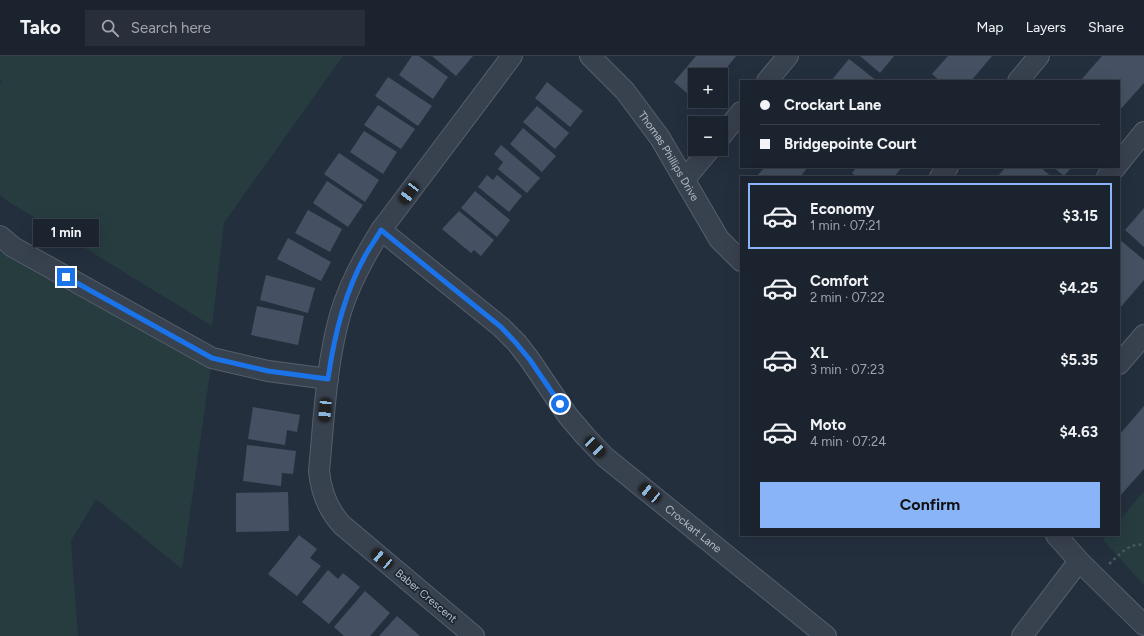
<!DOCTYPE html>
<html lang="en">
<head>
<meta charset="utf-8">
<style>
  :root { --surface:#1b232e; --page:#282f3a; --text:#f1f3f6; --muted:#a0a4aa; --line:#39404a; --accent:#8ab4f8 }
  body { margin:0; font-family:Figtree,sans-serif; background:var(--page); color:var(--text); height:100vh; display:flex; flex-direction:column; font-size:15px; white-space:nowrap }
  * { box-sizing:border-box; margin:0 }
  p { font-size:13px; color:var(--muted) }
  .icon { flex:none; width:22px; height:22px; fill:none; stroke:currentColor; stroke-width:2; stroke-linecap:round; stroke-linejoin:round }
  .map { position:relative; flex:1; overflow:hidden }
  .details { position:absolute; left:740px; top:120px; width:380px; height:360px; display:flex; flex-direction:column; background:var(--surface); border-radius:0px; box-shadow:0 4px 16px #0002,0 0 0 1px var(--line) }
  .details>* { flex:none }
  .top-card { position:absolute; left:740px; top:24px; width:380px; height:88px; border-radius:0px; box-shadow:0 4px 16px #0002,0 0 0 1px var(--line); display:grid; align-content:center; height:88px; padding:0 20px; background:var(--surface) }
  .controls { position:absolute; left:688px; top:12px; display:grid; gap:8px }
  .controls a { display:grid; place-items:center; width:40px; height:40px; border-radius:0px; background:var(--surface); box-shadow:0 4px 16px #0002,0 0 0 1px var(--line); font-size:20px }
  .end { position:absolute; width:18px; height:18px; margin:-9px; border:5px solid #1a73e8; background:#fff; box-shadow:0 0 0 2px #fff }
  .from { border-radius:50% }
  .bubble { position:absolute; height:28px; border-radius:0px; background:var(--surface); box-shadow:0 4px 16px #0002,0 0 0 1px var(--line); font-size:13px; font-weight:700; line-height:28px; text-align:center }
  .car { position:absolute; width:12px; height:24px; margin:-12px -6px; border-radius:5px; box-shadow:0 0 3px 1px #0007; background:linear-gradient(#222 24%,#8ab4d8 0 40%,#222 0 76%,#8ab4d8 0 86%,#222 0) }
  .top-card b { display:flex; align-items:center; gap:14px; height:38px; font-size:15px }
  .top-card b+b { border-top:1px solid var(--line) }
  .top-card i { width:10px; height:10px; background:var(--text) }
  ul { padding:7px 0 0; list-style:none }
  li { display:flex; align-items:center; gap:12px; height:66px; margin:0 8px 6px; padding:0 12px; border:2px solid transparent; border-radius:0px }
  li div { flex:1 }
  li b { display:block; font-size:15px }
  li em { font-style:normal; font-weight:700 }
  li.on { border-color:var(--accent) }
  li>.icon { width:36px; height:36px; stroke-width:1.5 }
  .action { display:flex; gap:8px; margin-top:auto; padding:8px 20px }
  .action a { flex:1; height:46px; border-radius:0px; background:var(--accent); color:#111; font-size:16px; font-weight:700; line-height:46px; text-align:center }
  header { display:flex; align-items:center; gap:24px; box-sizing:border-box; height:56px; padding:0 20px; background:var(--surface); border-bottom:1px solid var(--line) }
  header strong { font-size:19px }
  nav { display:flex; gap:22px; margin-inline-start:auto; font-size:14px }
  .search { width:280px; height:36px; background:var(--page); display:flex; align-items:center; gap:10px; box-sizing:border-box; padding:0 14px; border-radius:0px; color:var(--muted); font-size:15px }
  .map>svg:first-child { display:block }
  .green { fill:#263c3f }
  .building { fill:#455162 }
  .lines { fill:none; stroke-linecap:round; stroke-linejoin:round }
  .minor-casing { stroke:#565f6c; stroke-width:22 }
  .path { stroke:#44595c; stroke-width:2.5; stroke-dasharray:3 3; stroke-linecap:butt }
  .minor { stroke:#38414e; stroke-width:20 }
  .route { stroke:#1a73e8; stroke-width:5 }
  .labels { text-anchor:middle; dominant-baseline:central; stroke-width:3.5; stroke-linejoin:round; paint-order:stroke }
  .street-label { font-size:11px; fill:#b4bcc9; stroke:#1d2633 }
</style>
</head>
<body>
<header>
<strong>Tako</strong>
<div class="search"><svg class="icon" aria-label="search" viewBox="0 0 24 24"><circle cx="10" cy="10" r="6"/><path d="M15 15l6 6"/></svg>Search here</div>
<nav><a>Map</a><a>Layers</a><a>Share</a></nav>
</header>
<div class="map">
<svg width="1144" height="580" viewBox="0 0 1144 580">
  <rect width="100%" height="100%" fill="#242f3e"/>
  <g class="green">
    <polygon points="0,0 343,0 224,167 212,270 6,144 0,139 0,28 2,25 0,24"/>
    <polygon points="0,196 212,302 182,513 96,443 71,485 78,580 0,580"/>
    <polygon points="1144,435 1144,529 1103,484 1107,479 1119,479 1119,465"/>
  </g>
  <g class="building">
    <polygon points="412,0 419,0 448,21 433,43 399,19"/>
    <polygon points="432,0 473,0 456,20"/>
    <polygon points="696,0 736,0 721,19 695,19 695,44 674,26"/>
    <polygon points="860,0 894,0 880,17"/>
    <polygon points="948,0 992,0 971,25 940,25 932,18"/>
    <polygon points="1102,0 1144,0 1144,27 1119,55 1119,25 1082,25 1081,24"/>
    <polygon points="849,3 877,25 831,25"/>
    <polygon points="388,21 432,50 418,70 375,40"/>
    <polygon points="547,26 583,55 570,71 535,42"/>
    <polygon points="378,49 415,73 401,93 364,69"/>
    <polygon points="537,50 569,77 555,93 523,66"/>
    <polygon points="523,72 556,100 542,116 510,88"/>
    <polygon points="364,75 397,96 383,118 350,96"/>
    <polygon points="501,89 540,122 527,137 498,113 503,106 494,98"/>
    <polygon points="339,97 379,124 365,146 324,118"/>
    <polygon points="765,111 808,111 800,121 756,121"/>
    <polygon points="857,111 902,111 894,121 857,121 852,117"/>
    <polygon points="1006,111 1040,111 1052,121 997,121"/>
    <polygon points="1053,111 1072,111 1064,120"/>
    <polygon points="487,119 493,124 497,119 522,140 509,156 478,131"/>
    <polygon points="327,125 363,149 348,171 313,147"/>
    <polygon points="475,135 510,164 497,181 461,152"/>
    <polygon points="1144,152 1144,191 1125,174"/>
    <polygon points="308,154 342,173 330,196 295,177"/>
    <polygon points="459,155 494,184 481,200 474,194 471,197 442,173"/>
    <polygon points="288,182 331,206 321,225 277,203"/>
    <polygon points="1119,183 1144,204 1144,224 1119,253"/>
    <polygon points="266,219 315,232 308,257 260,244"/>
    <polygon points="257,250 304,260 298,289 251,279"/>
    <polygon points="1144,350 1144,413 1119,441 1119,379"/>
    <polygon points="253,351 300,359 297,376 287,374 285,389 248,383"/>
    <polygon points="247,389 296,395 293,418 282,417 281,430 243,425"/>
    <polygon points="288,436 289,475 236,476 236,437"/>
    <polygon points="299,479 317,493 310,502 321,510 297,540 268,518"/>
    <polygon points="328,514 338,523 343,517 360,531 329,568 302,546"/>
    <polygon points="365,535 390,557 370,580 344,580 334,571"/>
    <polygon points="397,560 420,580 379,580"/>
  </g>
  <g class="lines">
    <g class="minor-casing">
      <g id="minor">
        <path id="s1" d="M590 0 625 35 660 82 719 183 741 205"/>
        <polyline points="767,25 788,0"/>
        <polyline points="1018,25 1039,0"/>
        <polyline points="721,80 741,56"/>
        <polyline points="1119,107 1144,76"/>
        <polyline points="940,121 948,111"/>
        <polyline points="1107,121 1116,111"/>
        <polyline points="685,123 710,93"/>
        <path id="s2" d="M381 174 501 271 517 287 530 304 568 360 586 381 605 401 826 580"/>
        <polyline points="0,180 13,191 212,302 268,315 328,323"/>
        <polyline points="1119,308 1144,279"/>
        <polyline points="1056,479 1079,505 1144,569"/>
        <path d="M474 580 342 469C328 454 321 436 319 415 324 363 326 309 340 259 349 228 364 201 381 174L512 0"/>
        <polyline points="1022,580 1079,505"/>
      </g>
    </g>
    <polyline class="path" points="1109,508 1122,496 1131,490 1144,488"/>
    <use href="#minor" class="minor"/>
  </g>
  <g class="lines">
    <path class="route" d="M66 221 212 302 268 315 328 323C334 280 344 238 365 200 370 191 376 183 381 174L501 271 516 287 530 304 560 348"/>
  </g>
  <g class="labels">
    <g class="street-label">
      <text stroke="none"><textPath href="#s1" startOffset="128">Thomas Phillips Drive</textPath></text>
      <text stroke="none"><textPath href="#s2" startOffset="435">Crockart Lane</textPath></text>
      <text transform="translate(426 540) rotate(40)">Baber Crescent</text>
    </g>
  </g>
</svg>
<div class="controls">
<a>+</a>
<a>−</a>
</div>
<i class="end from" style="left:560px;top:348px"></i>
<i class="end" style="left:66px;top:221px"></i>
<div class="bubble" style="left:33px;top:163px;width:66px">1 min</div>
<i class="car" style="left:409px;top:137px;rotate:217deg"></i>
<i class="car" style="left:325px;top:354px;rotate:185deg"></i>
<i class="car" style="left:595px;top:391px;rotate:136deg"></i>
<i class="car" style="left:650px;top:437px;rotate:309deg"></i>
<i class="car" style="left:382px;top:503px;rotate:310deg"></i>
<div class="top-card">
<b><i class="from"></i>Crockart Lane</b>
<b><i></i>Bridgepointe Court</b>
</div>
<section class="details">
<ul>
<li class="on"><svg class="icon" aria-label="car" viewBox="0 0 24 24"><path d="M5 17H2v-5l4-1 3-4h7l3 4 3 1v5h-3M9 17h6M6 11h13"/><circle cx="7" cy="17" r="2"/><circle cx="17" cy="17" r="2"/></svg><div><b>Economy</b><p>1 min · 07:21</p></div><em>$3.15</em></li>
<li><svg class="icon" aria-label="car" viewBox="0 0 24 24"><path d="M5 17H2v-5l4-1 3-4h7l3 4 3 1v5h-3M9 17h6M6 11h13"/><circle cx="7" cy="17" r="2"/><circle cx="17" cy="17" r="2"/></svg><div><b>Comfort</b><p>2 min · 07:22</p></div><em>$4.25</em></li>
<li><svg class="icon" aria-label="car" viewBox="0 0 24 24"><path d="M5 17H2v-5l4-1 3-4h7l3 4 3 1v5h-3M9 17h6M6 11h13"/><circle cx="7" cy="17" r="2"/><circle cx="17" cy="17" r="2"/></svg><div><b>XL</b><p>3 min · 07:23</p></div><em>$5.35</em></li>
<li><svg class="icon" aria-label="car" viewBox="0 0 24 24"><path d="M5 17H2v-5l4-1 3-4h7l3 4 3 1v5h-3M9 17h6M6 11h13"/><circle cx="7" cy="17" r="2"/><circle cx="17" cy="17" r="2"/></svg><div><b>Moto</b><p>4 min · 07:24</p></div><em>$4.63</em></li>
</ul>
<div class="action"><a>Confirm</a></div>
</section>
</div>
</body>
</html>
